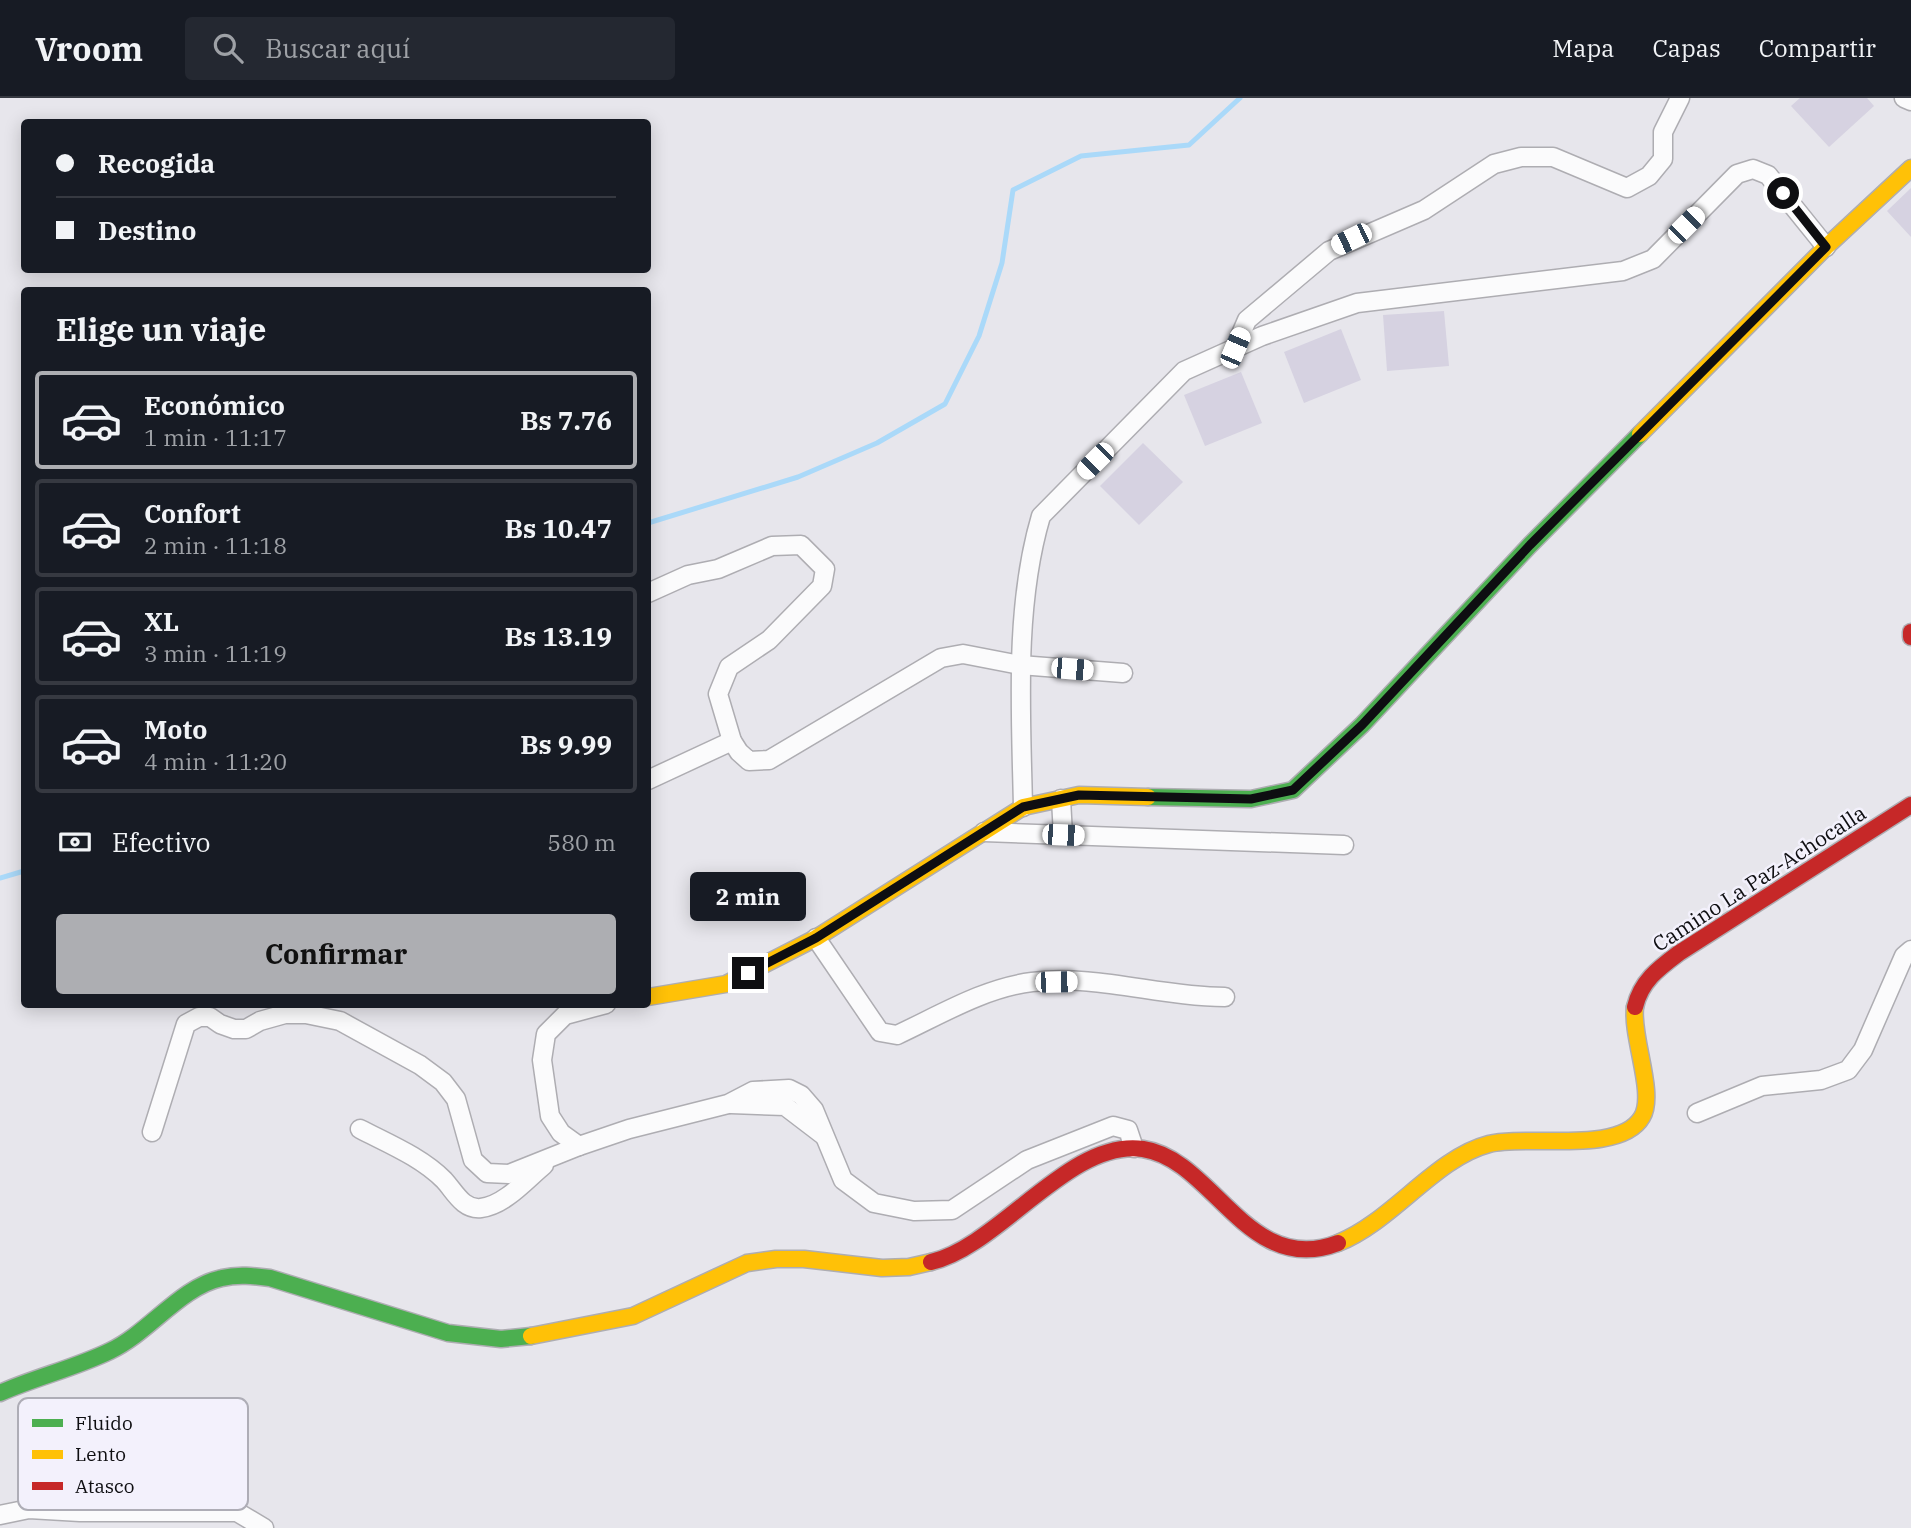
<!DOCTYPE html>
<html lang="es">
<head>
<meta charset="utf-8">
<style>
  :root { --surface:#171b24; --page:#242831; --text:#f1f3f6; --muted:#9ea1a6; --line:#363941; --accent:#adaeb2 }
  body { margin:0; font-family:"IBM Plex Serif",serif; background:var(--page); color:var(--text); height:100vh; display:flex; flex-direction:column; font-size:26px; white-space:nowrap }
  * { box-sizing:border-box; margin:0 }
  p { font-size:23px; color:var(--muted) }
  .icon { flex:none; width:38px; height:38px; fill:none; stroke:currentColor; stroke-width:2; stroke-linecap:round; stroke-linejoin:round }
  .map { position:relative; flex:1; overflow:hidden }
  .side { position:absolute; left:21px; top:189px; width:630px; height:721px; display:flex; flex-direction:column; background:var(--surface); border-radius:7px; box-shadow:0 4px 18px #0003 }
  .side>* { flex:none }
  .banner { position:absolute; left:21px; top:21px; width:630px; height:154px; border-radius:7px; box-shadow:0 4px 18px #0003; display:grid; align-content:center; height:154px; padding:0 35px; background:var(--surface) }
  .end { position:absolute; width:32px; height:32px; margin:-16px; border:9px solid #0e0e11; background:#fff; box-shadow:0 0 0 4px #fff }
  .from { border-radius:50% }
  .bubble { position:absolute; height:49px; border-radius:7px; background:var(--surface); box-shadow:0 4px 18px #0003; font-size:23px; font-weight:700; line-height:49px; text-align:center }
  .car { position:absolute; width:21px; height:42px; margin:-21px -10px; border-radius:9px; box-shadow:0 0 5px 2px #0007; background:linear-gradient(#fff 24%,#345 0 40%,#fff 0 76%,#345 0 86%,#fff 0) }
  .banner b { display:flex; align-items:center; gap:24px; height:66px; font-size:26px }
  .banner b+b { border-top:2px solid var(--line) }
  .banner i { width:18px; height:18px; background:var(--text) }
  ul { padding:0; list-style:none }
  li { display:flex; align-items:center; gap:21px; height:98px; margin:0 14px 10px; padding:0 21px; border:4px solid var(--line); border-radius:7px }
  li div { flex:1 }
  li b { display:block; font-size:26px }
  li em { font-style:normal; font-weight:700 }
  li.current { border-color:var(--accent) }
  li>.icon { width:63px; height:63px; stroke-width:1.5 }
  h2 { padding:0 35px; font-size:32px; line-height:84px }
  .pay { display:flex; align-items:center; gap:18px; height:77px; padding:0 35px; font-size:26px }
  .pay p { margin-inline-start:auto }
  .button { display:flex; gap:14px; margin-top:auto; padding:14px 35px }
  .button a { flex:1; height:80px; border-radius:7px; background:var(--accent); color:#111; font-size:28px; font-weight:700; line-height:80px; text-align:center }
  header { display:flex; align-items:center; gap:42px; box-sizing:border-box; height:98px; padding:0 35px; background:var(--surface); border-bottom:2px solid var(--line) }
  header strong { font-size:33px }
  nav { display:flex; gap:38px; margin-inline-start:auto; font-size:24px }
  .search { width:490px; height:63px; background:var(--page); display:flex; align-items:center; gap:18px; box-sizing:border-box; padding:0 24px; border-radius:7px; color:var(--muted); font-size:26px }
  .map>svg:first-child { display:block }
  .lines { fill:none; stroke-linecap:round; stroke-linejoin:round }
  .stream { stroke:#aad9f9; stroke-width:5 }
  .building { fill:#d6d2e1 }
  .street-casing { stroke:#aeadb2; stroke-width:21 }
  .fast-casing { stroke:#aeadb2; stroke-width:19 }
  .slow-casing { stroke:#aeadb2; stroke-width:19 }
  .jam-casing { stroke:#aeadb2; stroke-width:19 }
  .street { stroke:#fbfbfc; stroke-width:18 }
  .fast { stroke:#4caf50; stroke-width:16 }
  .slow { stroke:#ffc107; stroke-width:16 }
  .jam { stroke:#c62828; stroke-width:16 }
  .route { stroke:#0e0e11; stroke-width:9 }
  .labels { text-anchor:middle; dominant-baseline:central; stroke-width:5; stroke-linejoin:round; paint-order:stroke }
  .street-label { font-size:21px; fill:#0e0e11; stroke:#f3f1fc }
  .key { fill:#f3f1fc; stroke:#aeadb6; stroke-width:2 }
  .key-label { font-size:19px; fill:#0e0e11 }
</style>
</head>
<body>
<header>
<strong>Vroom</strong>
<div class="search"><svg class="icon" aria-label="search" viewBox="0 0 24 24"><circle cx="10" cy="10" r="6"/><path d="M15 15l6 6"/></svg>Buscar aquí</div>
<nav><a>Mapa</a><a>Capas</a><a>Compartir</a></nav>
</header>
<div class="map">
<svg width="1911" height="1430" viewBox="0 0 1911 1430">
  <rect width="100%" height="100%" fill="#e7e6ec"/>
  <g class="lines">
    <g class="stream">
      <polyline points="648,425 798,379 877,345 945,306 979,238 1002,165 1013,92 1081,58 1189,47 1240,0"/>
      <polyline points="0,780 24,773"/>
    </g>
  </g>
  <g class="building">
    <polygon points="1800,0 1867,0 1874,8 1829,49 1791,8"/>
    <polygon points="1911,90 1911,139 1887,113"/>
    <polygon points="1444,213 1449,268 1387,273 1383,217"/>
    <polygon points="1341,231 1361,282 1304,305 1284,254"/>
    <polygon points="1241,274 1262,325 1205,348 1184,297"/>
    <polygon points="1143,345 1183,384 1139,427 1100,388"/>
  </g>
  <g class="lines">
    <g class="street-casing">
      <g id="street">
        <polyline points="1904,0 1911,3"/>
        <polyline points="1235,250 1247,222 1329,153 1424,112 1494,66 1521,59 1553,59 1627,90 1649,78 1663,61 1663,34 1680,0"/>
        <polyline points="648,495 688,477 718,471 772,448 801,447 825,471 822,488 769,542 729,569 718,596 732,643 739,654 749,663 769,662 941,560 963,556 1020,567 1123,575"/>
        <polyline points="648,682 732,643"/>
        <polyline points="1061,701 1063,737"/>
        <path d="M1023 709C1021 614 1014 509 1041 418L1184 273 1262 238 1357 205 1623 173 1653 161 1737 76 1753 71 1768 77 1826 149"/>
        <polyline points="984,734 1344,747"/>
        <path d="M816 840 880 934 897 937C940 917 984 890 1032 884 1096 876 1161 899 1225 899"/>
        <polyline points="606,906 565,917 546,936 542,962 550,1018 561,1035 579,1048 629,1031 728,1006 753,993 789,991 801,997 814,1012 843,1082 874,1105 914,1113 952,1112 1027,1062 1113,1028 1128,1032 1134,1050"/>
        <polyline points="731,1006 785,1008 823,1037"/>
        <polyline points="1697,1015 1762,988 1821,982 1848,972 1863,952 1904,858 1911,852"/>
        <path d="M360 1031C389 1046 421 1059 444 1082 455 1094 463 1112 481 1110 505 1107 526 1082 544 1067"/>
        <polyline points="152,1034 186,926 199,919 210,919 220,926 234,931 246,931 260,923 285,916 306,916 340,923 420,967 443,984 456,1001 473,1062 487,1075 509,1076 579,1048"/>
        <polyline points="0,1417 29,1411 80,1414 237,1414 264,1430"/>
      </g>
    </g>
    <g class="fast-casing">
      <g id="fast">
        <polyline points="1148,699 1251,701 1293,692 1362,627 1530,447 1640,336"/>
        <path d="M0 1295C36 1279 75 1270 110 1253 150 1234 180 1189 222 1180 238 1176 254 1178 270 1180L448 1235 501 1241 531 1238"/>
      </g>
    </g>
    <g class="slow-casing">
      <g id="slow">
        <polyline points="1640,336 1826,149 1911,70"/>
        <polyline points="648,899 726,886 816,840 1023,709 1079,697 1148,699"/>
        <path d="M1338 1145C1393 1123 1435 1060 1489 1046 1528 1036 1620 1057 1642 1019 1656 996 1631 939 1635 909"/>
        <polyline points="531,1238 633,1218 747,1165 776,1161 804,1161 882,1170 909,1169 931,1164"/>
      </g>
    </g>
    <g class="jam-casing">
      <g id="jam">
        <polyline points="1911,534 1911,539"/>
        <path d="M1635 909C1641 883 1659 870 1679 855L1911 707"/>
        <path d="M931 1164C1000 1148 1070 1040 1143 1051 1213 1061 1248 1180 1338 1145"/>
      </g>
    </g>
    <use href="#street" class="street"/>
    <use href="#fast" class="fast"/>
    <use href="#slow" class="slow"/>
    <use href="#jam" class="jam"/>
  </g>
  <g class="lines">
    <polyline class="route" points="748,875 816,840 1023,709 1079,697 1251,701 1293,692 1362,627 1530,447 1826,149 1783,95"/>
  </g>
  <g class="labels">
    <g class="street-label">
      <text transform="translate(1759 780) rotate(-33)">Camino La Paz-Achocalla</text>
    </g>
  </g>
  <rect x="18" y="1300" width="230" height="112" rx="10" class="key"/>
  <rect x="32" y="1321" width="31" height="8" fill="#4caf50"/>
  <rect x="32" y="1352" width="31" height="9" fill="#ffc107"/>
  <rect x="32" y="1384" width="31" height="8" fill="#c62828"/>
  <g class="key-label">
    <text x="75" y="1332">Fluido</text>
    <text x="75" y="1363">Lento</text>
    <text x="75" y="1395">Atasco</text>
  </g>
</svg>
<i class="end from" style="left:1783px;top:95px"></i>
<i class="end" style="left:748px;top:875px"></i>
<div class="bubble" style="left:690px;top:774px;width:116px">2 min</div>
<i class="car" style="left:1686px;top:127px;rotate:45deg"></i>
<i class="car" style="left:1351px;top:141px;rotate:244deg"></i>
<i class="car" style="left:1235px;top:250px;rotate:23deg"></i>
<i class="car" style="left:1095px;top:363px;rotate:225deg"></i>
<i class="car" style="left:1072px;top:571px;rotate:95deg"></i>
<i class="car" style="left:1063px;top:737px;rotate:92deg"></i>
<i class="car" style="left:1056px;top:884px;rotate:89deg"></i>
<div class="banner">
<b><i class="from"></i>Recogida</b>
<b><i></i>Destino</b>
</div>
<section class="side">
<h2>Elige un viaje</h2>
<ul>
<li class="current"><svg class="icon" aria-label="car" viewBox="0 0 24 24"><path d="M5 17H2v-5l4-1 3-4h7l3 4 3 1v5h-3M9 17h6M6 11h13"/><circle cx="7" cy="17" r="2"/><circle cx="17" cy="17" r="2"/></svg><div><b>Económico</b><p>1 min · 11:17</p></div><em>Bs 7.76</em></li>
<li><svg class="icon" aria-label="car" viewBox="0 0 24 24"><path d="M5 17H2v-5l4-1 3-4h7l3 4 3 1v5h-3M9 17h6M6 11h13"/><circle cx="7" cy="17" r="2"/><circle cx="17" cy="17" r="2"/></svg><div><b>Confort</b><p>2 min · 11:18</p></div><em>Bs 10.47</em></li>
<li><svg class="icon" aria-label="car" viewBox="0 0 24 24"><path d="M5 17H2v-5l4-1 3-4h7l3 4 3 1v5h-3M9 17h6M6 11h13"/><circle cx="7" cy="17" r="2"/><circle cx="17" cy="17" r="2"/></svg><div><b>XL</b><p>3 min · 11:19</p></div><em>Bs 13.19</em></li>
<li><svg class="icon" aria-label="car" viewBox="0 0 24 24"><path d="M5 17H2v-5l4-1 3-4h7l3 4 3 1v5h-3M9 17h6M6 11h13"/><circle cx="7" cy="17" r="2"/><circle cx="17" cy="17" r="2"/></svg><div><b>Moto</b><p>4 min · 11:20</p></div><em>Bs 9.99</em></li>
</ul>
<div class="pay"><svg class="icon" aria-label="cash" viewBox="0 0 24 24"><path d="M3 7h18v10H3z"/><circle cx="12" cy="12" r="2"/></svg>Efectivo<p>580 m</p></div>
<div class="button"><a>Confirmar</a></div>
</section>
</div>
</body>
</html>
